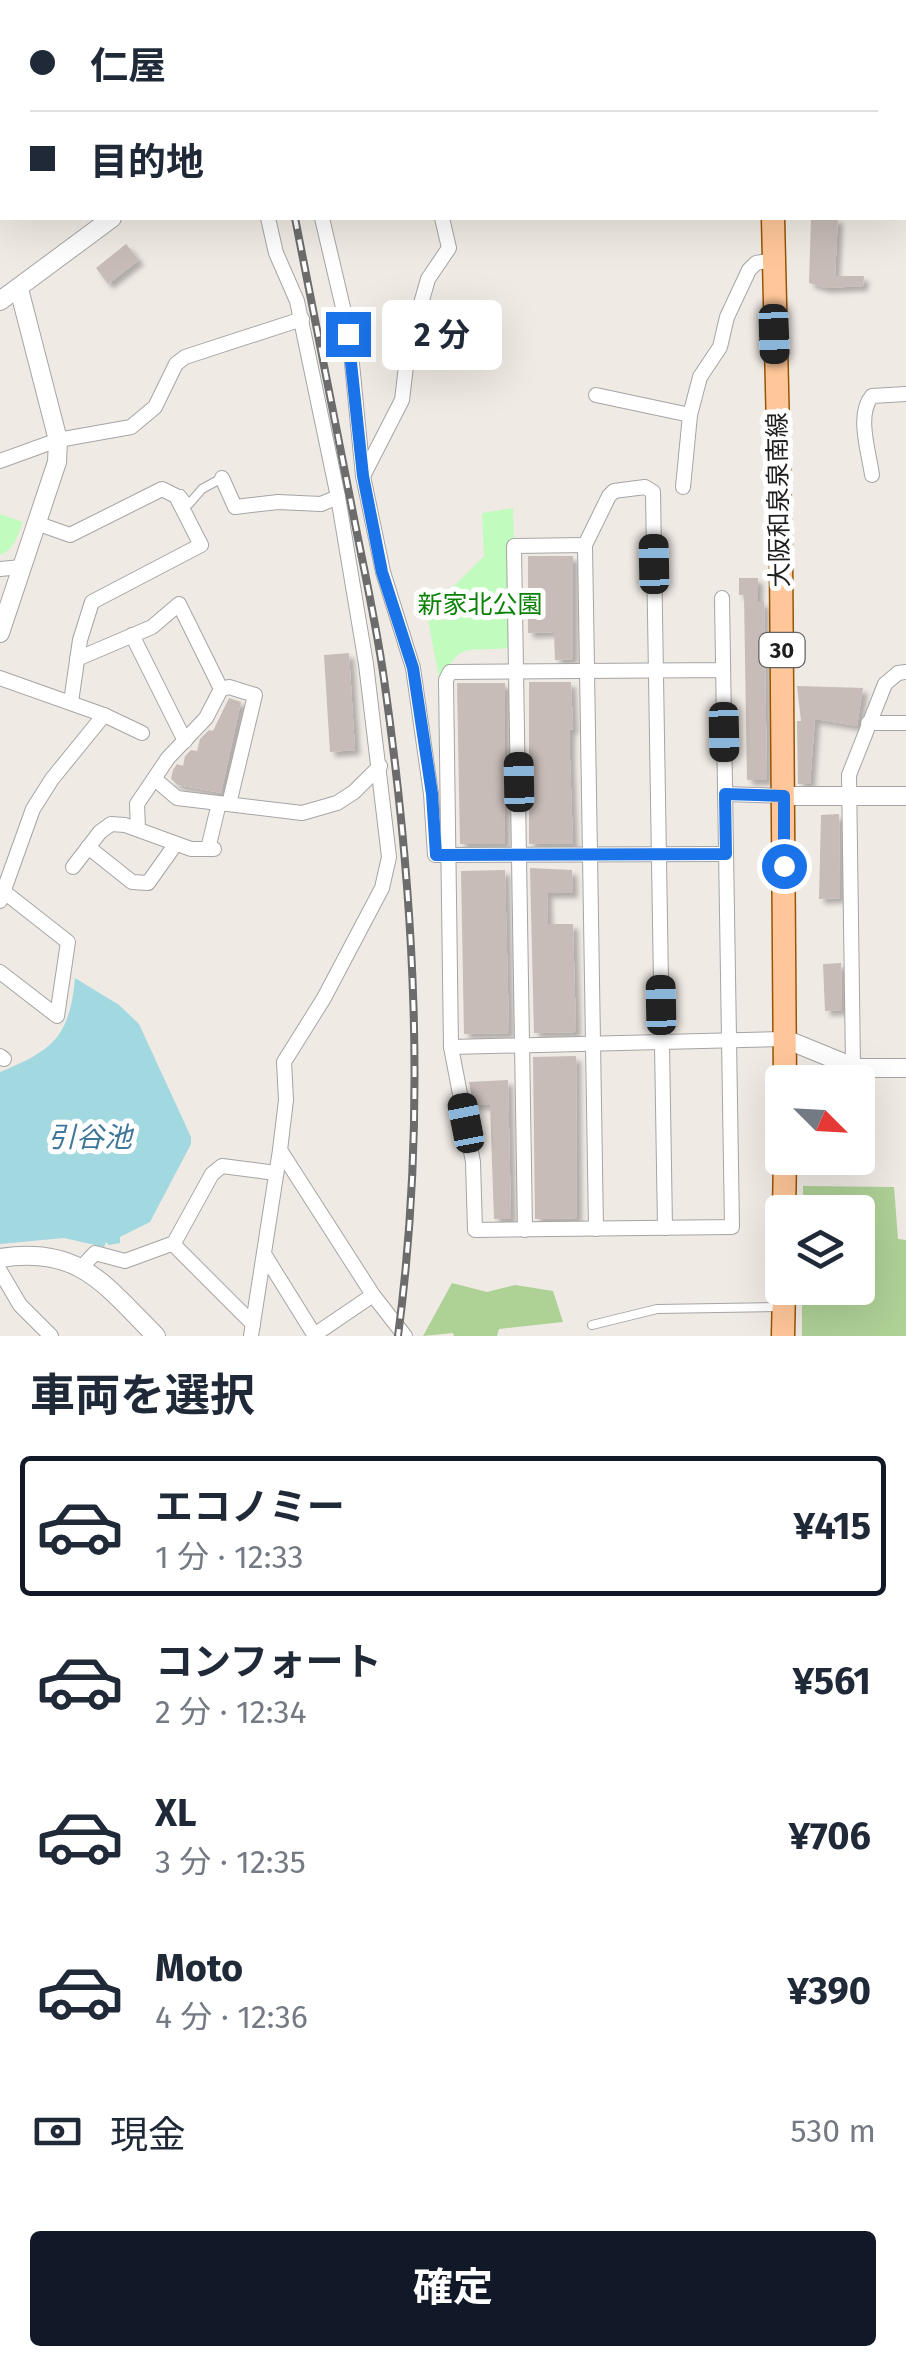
<!DOCTYPE html>
<html lang="ja">
<head>
<meta charset="utf-8">
<style>
  :root { --surface:#fff; --page:#f6f6f7; --text:#1f2937; --muted:#747a83; --line:#e0e1e3; --accent:#111827 }
  body { margin:0; font-family:"Fira Sans","Noto Sans JP",sans-serif; background:var(--page); color:var(--text); height:100vh; display:flex; flex-direction:column; font-size:38px; white-space:nowrap }
  * { box-sizing:border-box; margin:0 }
  p { font-size:32px; color:var(--muted) }
  .icon { flex:none; width:55px; height:55px; fill:none; stroke:currentColor; stroke-width:2; stroke-linecap:round; stroke-linejoin:round }
  .map { position:relative; height:1336px; overflow:hidden }
  .details { display:flex; flex-direction:column; background:var(--surface); flex:1 }
  .details>* { flex:none }
  .guide { position:absolute; left:0px; top:0px; width:908px; height:220px; box-shadow:0 10px 40px #0002; display:grid; align-content:center; height:220px; padding:0 30px; background:var(--surface) }
  .needle { width:65px; rotate:114deg }
  .tools { position:absolute; left:765px; top:1065px; display:grid; gap:20px }
  .tools a { display:grid; place-items:center; width:110px; height:110px; border-radius:10px; background:var(--surface); box-shadow:0 10px 40px #0002; font-size:50px }
  .end { position:absolute; width:45px; height:45px; margin:-22px; border:12px solid #1a73e8; background:#fff; box-shadow:0 0 0 5px #fff }
  .from { border-radius:50% }
  .bubble { position:absolute; height:70px; border-radius:10px; background:var(--surface); box-shadow:0 10px 40px #0002; font-size:32px; font-weight:700; line-height:70px; text-align:center }
  .car { position:absolute; width:30px; height:60px; margin:-30px -15px; border-radius:12px; box-shadow:0 0 8px 2px #0007; background:linear-gradient(#222 24%,#8ab4d8 0 40%,#222 0 76%,#8ab4d8 0 86%,#222 0) }
  .guide b { display:flex; align-items:center; gap:35px; height:95px; font-size:38px }
  .guide b+b { border-top:2px solid var(--line) }
  .guide i { width:25px; height:25px; background:var(--text) }
  ul { padding:0; list-style:none }
  li { display:flex; align-items:center; gap:30px; height:140px; margin:0 20px 15px; padding:0 10px; border:5px solid transparent; border-radius:10px }
  li div { flex:1 }
  li b { display:block; font-size:38px }
  li em { font-style:normal; font-weight:700 }
  li.selected { border-color:var(--accent) }
  li>.icon { width:90px; height:90px; stroke-width:1.5 }
  h2 { padding:0 30px; font-size:45px; line-height:120px }
  .pay { display:flex; align-items:center; gap:25px; height:110px; padding:0 30px; font-size:38px }
  .pay p { margin-inline-start:auto }
  .primary-button { display:flex; gap:20px; margin-top:auto; padding:20px 30px }
  .primary-button a { flex:1; height:115px; border-radius:10px; background:var(--accent); color:#fff; font-size:40px; font-weight:700; line-height:115px; text-align:center }
  .map>svg:first-child { display:block }
  .forest { fill:#aed196 }
  .park { fill:#c1fcbe }
  .water { fill:#a2d8df }
  .building { fill:#c7bcb7; filter:url(#shadow) }
  .lines { fill:none; stroke-linecap:round; stroke-linejoin:round }
  .service-casing { stroke:#a5a5a5; stroke-width:10 }
  .minor-casing { stroke:#a5a5a5; stroke-width:16 }
  .tertiary-casing { stroke:#a5a5a5; stroke-width:20 }
  .secondary-casing { stroke:#7a7900; stroke-width:22 }
  .primary-casing { stroke:#985400; stroke-width:25 }
  .service { stroke:#fff; stroke-width:8 }
  .minor { stroke:#fff; stroke-width:14 }
  .tertiary { stroke:#fff; stroke-width:18 }
  .secondary { stroke:#fcf8b5; stroke-width:20 }
  .primary { stroke:#ffc799; stroke-width:22 }
  .rail-casing { stroke:#6c6c6c; stroke-width:8 }
  .rail { stroke:#fff; stroke-width:4; stroke-dasharray:11; stroke-linecap:butt }
  .route { stroke:#1a73e8; stroke-width:12 }
  .labels { text-anchor:middle; dominant-baseline:central; stroke-width:10; stroke-linejoin:round; paint-order:stroke }
  .shield { fill:#fff; stroke:#626262; stroke-width:2.5 }
  .shield-label { font-size:22px; font-weight:bold; fill:#1e1e1e }
  .street-label { font-size:25px; fill:#1e1e1e; stroke:#fff }
  .park-label { font-size:25px; fill:#0b8207; stroke:#fff }
  .water-label { font-size:28px; font-style:italic; fill:#3e779a; stroke:#fff }
</style>
</head>
<body>
<div class="map">
<svg width="906" height="1336" viewBox="0 0 906 1336">
  <defs>
    <filter id="shadow"><feDropShadow dx="5" dy="5" stdDeviation="2.5" flood-color="#0004"/></filter>
  </defs>
  <rect width="100%" height="100%" fill="#f0eae4"/>
  <g class="forest">
    <polygon points="803,1186 894,1187 898,1239 906,1240 906,1336 802,1336 802,1288 858,1288 858,1212 803,1212"/>
    <polygon points="452,1283 487,1292 515,1285 553,1291 563,1322 499,1329 497,1336 454,1336 453,1333 423,1336"/>
  </g>
  <g class="park">
    <path d="M513 508 514 538 510 539V648C463 652 456 640 441 690L428 619 450 620 449 591 484 556 482 513Z"/>
    <path d="M0 514 23 522C18 535 14 550 0 555Z"/>
  </g>
  <path class="water" d="M75 978 119 1005 139 1024 191 1137V1144L150 1222 120 1237V1243L109 1245 106 1242 104 1247 64 1238 0 1244V1072C52 1051 70 1037 75 978Z"/>
  <g class="building">
    <polygon points="811,218 838,218 835,276 864,276 863,286 826,288 809,283"/>
    <polygon points="126,244 139,260 108,284 96,268"/>
    <polygon points="528,556 573,556 573,659 555,660 554,632 528,633"/>
    <polygon points="739,578 758,578 758,602 764,602 767,780 747,780 744,595 739,595"/>
    <polygon points="349,653 355,750 330,752 324,655"/>
    <polygon points="529,682 571,682 573,729 570,730 570,759 573,844 529,844"/>
    <polygon points="457,683 505,683 505,844 460,844"/>
    <polygon points="797,686 863,688 857,726 815,719 810,784 798,784 797,721 801,721"/>
    <polygon points="229,698 241,702 221,793 178,785 171,779 173,770 177,764 183,766 185,756 191,750 197,751 200,739 209,730 213,731"/>
    <polygon points="839,814 840,898 819,899 821,815"/>
    <polygon points="530,868 572,870 573,893 547,893 548,924 573,924 576,1032 534,1033"/>
    <polygon points="505,870 509,1033 464,1034 461,871"/>
    <polygon points="841,963 842,1010 825,1011 823,964"/>
    <polygon points="576,1056 577,1218 535,1219 533,1057"/>
    <polygon points="508,1080 511,1219 494,1219 490,1105 473,1105 469,1082"/>
  </g>
  <g class="lines">
    <g class="service-casing">
      <g id="service">
        <polyline points="181,494 189,504 202,489 222,478"/>
        <polyline points="592,1325 657,1309 779,1307"/>
      </g>
    </g>
    <g class="minor-casing">
      <g id="minor">
        <polyline points="161,0 170,2"/>
        <polyline points="750,0 754,2"/>
        <polyline points="394,2 395,0"/>
        <polyline points="578,2 580,0"/>
        <polyline points="652,2 654,0"/>
        <polyline points="905,39 906,39"/>
        <polyline points="322,218 349,333 363,476 383,572 413,668 431,794 435,855 726,854"/>
        <polyline points="596,395 690,415"/>
        <polyline points="0,461 58,440 131,427 155,407 176,364 185,357 302,319"/>
        <path d="M872 475C869 452 856 415 872 396L906 394"/>
        <polyline points="363,476 402,400 408,349 428,279 449,248 442,218"/>
        <polyline points="222,478 235,507 278,502 321,504 338,497"/>
        <polyline points="683,487 690,415 700,377 720,347 727,317 749,270 756,263 772,260"/>
        <polyline points="36,523 70,535 162,489 176,496 201,545 92,602 80,640 71,702"/>
        <polyline points="0,569 21,567"/>
        <polyline points="722,598 732,1227 475,1230 473,1162 451,1047 446,680 450,672 723,670"/>
        <polyline points="132,635 185,741"/>
        <polyline points="77,659 152,627 179,604 221,689 206,718 168,758 137,804 138,829"/>
        <polyline points="0,678 104,715 142,733"/>
        <polyline points="221,689 229,687 255,695 229,804"/>
        <polyline points="868,723 906,723"/>
        <polyline points="156,780 177,798 302,813 337,803 354,792 380,766"/>
        <polyline points="725,794 784,796"/>
        <polyline points="88,847 132,882 148,883 175,845"/>
        <polyline points="208,849 219,803"/>
        <polyline points="73,867 100,832 111,824 125,825 191,849 214,849"/>
        <polyline points="0,901 33,809 52,779 104,715"/>
        <polyline points="0,972 57,1016 68,942 3,891"/>
        <polyline points="451,1047 785,1039"/>
        <polyline points="0,1056 4,1059"/>
        <polyline points="853,1066 849,775 885,684 898,673 906,672"/>
        <polyline points="280,1150 373,1295 405,1336"/>
        <polyline points="596,1229 585,545 609,496 614,491 645,487 653,492 665,1228"/>
        <polyline points="525,1230 514,546 585,545"/>
        <polyline points="173,1244 253,1324"/>
        <polyline points="264,1254 315,1336"/>
        <polyline points="81,1268 95,1253 125,1261 174,1243 212,1174 222,1166 276,1173"/>
        <polyline points="0,1271 20,1305 51,1336"/>
        <polyline points="314,1335 373,1295"/>
        <polyline points="251,1336 280,1150 286,1100 284,1062 324,998 382,888 389,857 366,664 338,497 297,301 276,253 268,218"/>
      </g>
    </g>
    <g class="tertiary-casing">
      <g id="tertiary">
        <polyline points="814,2 814,0"/>
        <polyline points="0,301 112,218"/>
        <polyline points="0,633 57,462 58,440 19,289"/>
        <polyline points="784,796 906,796"/>
        <polyline points="785,1039 856,1068 906,1068"/>
        <path d="M0 1258C79 1245 105 1285 156 1336"/>
      </g>
    </g>
    <g class="secondary-casing">
      <polyline id="secondary" points="905,174 906,174"/>
    </g>
    <g class="primary-casing">
      <g id="primary">
        <polyline points="230,0 230,2"/>
        <polyline points="773,218 781,557 785,1082"/>
        <polyline points="784,1212 785,1158"/>
        <polyline points="783,1336 784,1288"/>
      </g>
    </g>
    <use href="#service" class="service"/>
    <use href="#minor" class="minor"/>
    <use href="#tertiary" class="tertiary"/>
    <use href="#secondary" class="secondary"/>
    <use href="#primary" class="primary"/>
    <g class="rail-casing">
      <g id="rail">
        <polyline points="254,0 255,2"/>
        <path d="M295 218C314 314 333 411 352 508 363 565 376 622 384 679 415 897 427 1117 398 1336"/>
      </g>
    </g>
    <use href="#rail" class="rail"/>
  </g>
  <g class="lines">
    <polyline class="route" points="348,334 363,476 382,572 413,668 432,794 436,855 726,854 725,794 784,796 784,866"/>
  </g>
  <g class="labels">
    <rect class="shield" x="759.5" y="633" width="45" height="34" rx="8"/>
    <g class="shield-label">
      <text x="782" y="650">30</text>
    </g>
    <g class="street-label">
      <text transform="translate(779 500) rotate(-91)">大阪和泉泉南線</text>
    </g>
    <g class="park-label">
      <text x="480" y="605">新家北公園</text>
    </g>
    <g class="water-label">
      <text x="90" y="1137">引谷池</text>
    </g>
  </g>
</svg>
<div class="tools">
<a><svg class="needle" viewBox="-14 -14 28 28"><path d="M0-13l5 13h-10z" fill="#e53935"/><path d="M0 13l5-13h-10z" fill="#747a83"/></svg></a>
<a><svg class="icon" aria-label="layers" viewBox="0 0 24 24"><path d="M12 4l9 5-9 5-9-5zM3 14l9 5 9-5"/></svg></a>
</div>
<i class="end from" style="left:784px;top:866px"></i>
<i class="end" style="left:348px;top:334px"></i>
<div class="bubble" style="left:382px;top:300px;width:120px">2 分</div>
<i class="car" style="left:774px;top:334px;rotate:178deg"></i>
<i class="car" style="left:654px;top:564px;rotate:359deg"></i>
<i class="car" style="left:724px;top:732px;rotate:179deg"></i>
<i class="car" style="left:519px;top:782px;rotate:359deg"></i>
<i class="car" style="left:661px;top:1005px;rotate:359deg"></i>
<i class="car" style="left:466px;top:1123px;rotate:349deg"></i>
<div class="guide">
<b><i class="from"></i>仁屋</b>
<b><i></i>目的地</b>
</div>
</div>
<section class="details">
<h2>車両を選択</h2>
<ul>
<li class="selected"><svg class="icon" aria-label="car" viewBox="0 0 24 24"><path d="M5 17H2v-5l4-1 3-4h7l3 4 3 1v5h-3M9 17h6M6 11h13"/><circle cx="7" cy="17" r="2"/><circle cx="17" cy="17" r="2"/></svg><div><b>エコノミー</b><p>1 分 · 12:33</p></div><em>¥415</em></li>
<li><svg class="icon" aria-label="car" viewBox="0 0 24 24"><path d="M5 17H2v-5l4-1 3-4h7l3 4 3 1v5h-3M9 17h6M6 11h13"/><circle cx="7" cy="17" r="2"/><circle cx="17" cy="17" r="2"/></svg><div><b>コンフォート</b><p>2 分 · 12:34</p></div><em>¥561</em></li>
<li><svg class="icon" aria-label="car" viewBox="0 0 24 24"><path d="M5 17H2v-5l4-1 3-4h7l3 4 3 1v5h-3M9 17h6M6 11h13"/><circle cx="7" cy="17" r="2"/><circle cx="17" cy="17" r="2"/></svg><div><b>XL</b><p>3 分 · 12:35</p></div><em>¥706</em></li>
<li><svg class="icon" aria-label="car" viewBox="0 0 24 24"><path d="M5 17H2v-5l4-1 3-4h7l3 4 3 1v5h-3M9 17h6M6 11h13"/><circle cx="7" cy="17" r="2"/><circle cx="17" cy="17" r="2"/></svg><div><b>Moto</b><p>4 分 · 12:36</p></div><em>¥390</em></li>
</ul>
<div class="pay"><svg class="icon" aria-label="cash" viewBox="0 0 24 24"><path d="M3 7h18v10H3z"/><circle cx="12" cy="12" r="2"/></svg>現金<p>530 m</p></div>
<div class="primary-button"><a>確定</a></div>
</section>
</body>
</html>
